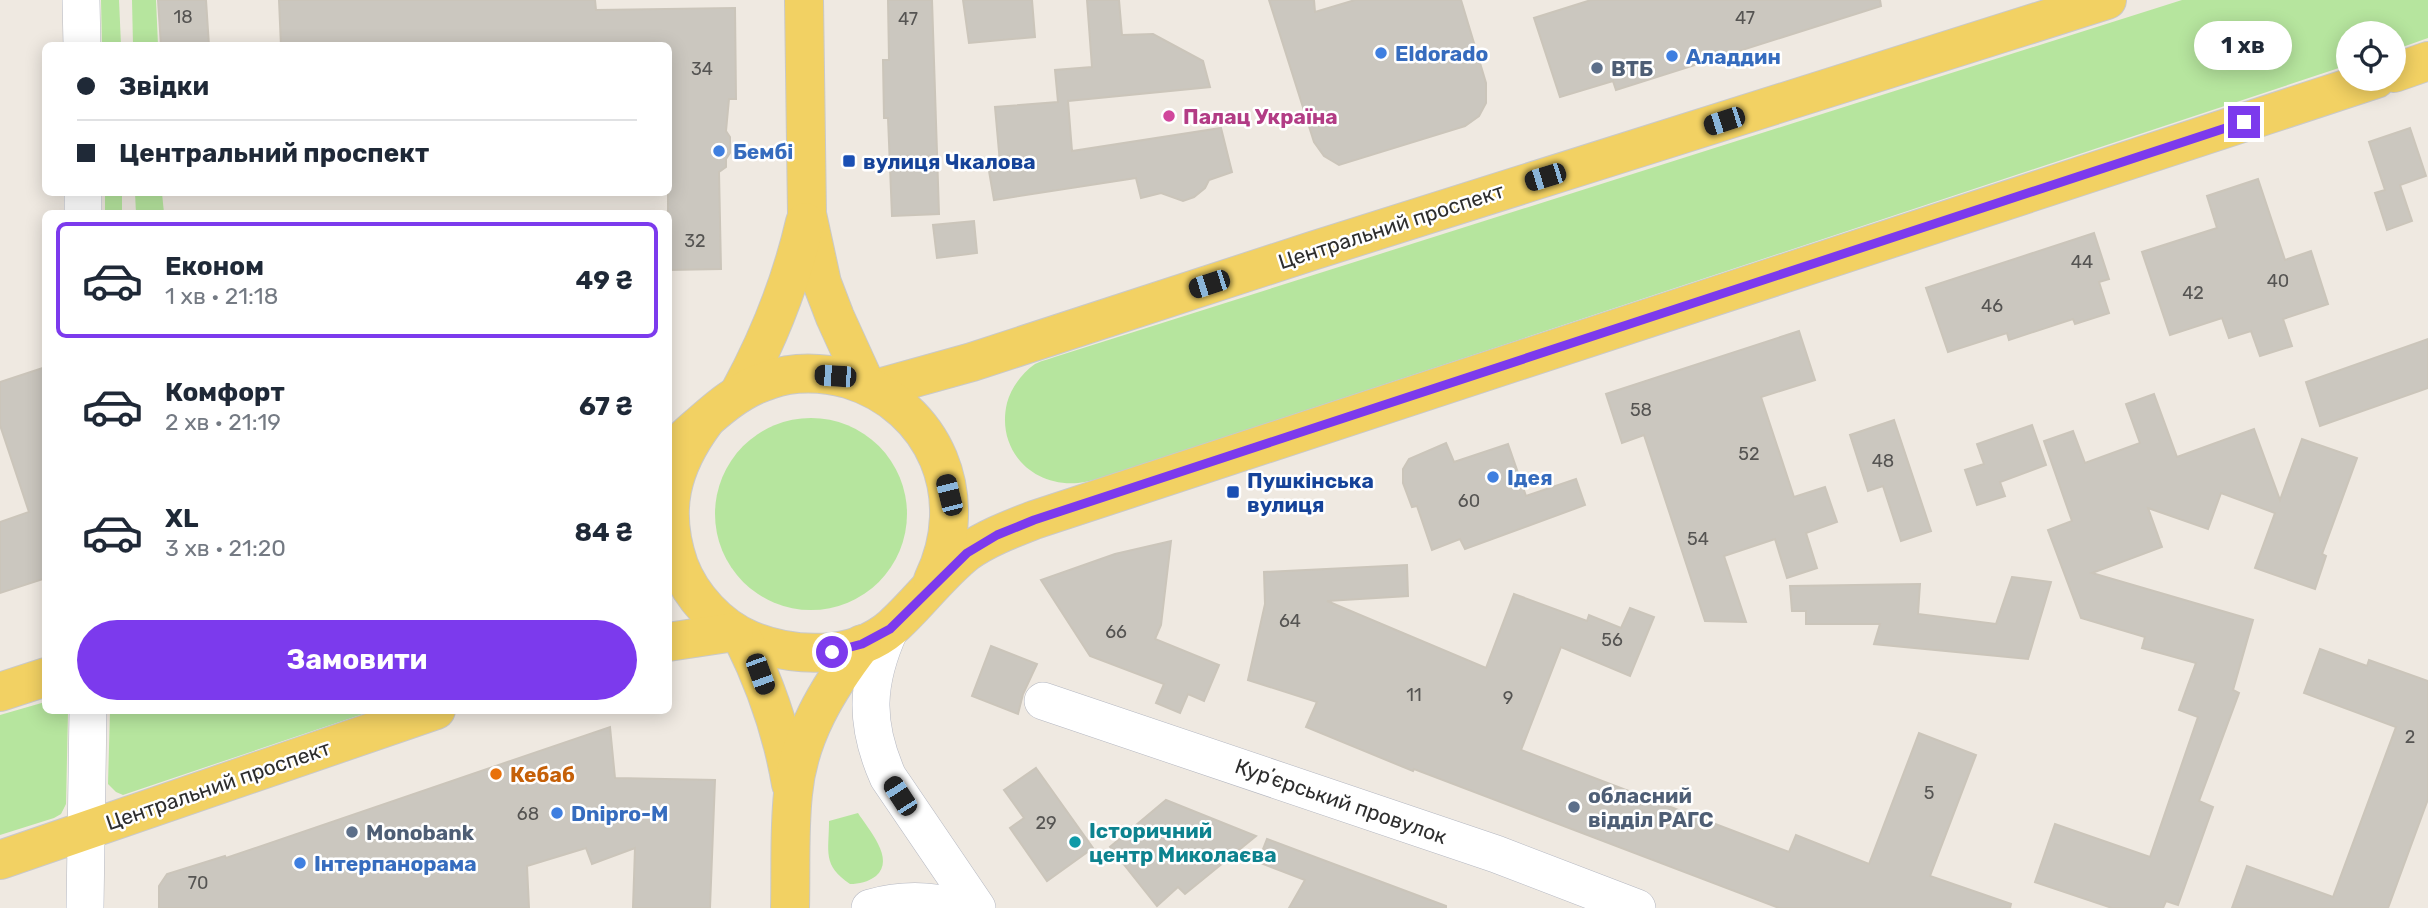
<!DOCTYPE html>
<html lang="uk">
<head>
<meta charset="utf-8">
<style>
  :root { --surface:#fff; --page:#f2f2f3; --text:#1f2937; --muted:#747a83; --line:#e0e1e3; --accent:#7c3aed }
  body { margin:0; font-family:Rubik,sans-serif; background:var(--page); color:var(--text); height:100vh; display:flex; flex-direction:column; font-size:26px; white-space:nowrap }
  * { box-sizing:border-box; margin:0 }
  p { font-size:23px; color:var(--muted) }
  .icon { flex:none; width:38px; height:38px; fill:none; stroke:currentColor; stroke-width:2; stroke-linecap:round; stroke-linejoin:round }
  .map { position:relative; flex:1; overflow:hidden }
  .sheet { position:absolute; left:42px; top:210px; width:630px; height:504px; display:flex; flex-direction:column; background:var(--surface); border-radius:10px; box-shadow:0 4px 18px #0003 }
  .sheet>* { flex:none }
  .top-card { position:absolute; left:42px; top:42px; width:630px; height:154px; border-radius:10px; box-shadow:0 4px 18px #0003; display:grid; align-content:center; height:154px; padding:0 35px; background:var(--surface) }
  .buttons { position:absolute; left:2336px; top:21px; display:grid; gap:14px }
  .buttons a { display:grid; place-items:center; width:70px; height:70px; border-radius:50%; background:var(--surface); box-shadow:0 4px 18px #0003; font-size:35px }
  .end { position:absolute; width:32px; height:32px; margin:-16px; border:9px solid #7c3aed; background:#fff; box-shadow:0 0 0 4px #fff }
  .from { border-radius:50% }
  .bubble { position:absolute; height:49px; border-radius:24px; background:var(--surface); box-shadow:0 4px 18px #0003; font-size:23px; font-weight:700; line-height:49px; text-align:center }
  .car { position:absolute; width:21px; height:42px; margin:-21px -10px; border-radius:9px; box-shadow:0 0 5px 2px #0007; background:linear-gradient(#222 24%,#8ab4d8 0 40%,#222 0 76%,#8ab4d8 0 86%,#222 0) }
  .top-card b { display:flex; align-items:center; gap:24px; height:66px; font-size:26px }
  .top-card b+b { border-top:2px solid var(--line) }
  .top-card i { width:18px; height:18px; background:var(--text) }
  ul { padding:12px 0 0; list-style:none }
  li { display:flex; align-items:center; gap:21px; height:116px; margin:0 14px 10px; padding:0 21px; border:4px solid transparent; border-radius:10px }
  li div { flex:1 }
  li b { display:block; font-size:26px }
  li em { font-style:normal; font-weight:700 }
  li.selected { border-color:var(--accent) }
  li>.icon { width:63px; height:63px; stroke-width:1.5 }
  .button { display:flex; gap:14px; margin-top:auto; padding:14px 35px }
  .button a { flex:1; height:80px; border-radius:42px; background:var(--accent); color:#fff; font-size:28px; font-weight:700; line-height:80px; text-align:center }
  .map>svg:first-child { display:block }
  .green { fill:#b6e59e }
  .building { fill:#cbc7bf; stroke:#cbc5ba; stroke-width:2 }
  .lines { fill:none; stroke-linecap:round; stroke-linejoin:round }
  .minor-casing { stroke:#b4b7c1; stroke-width:38 }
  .major-casing { stroke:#c9c9c9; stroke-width:40 }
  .minor { stroke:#fff; stroke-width:37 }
  .major { stroke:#f2d163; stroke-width:38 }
  .route { stroke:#7c3aed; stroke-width:9 }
  .shop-dot { fill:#3f7fe0; stroke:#fff; stroke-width:2.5 }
  .service-dot { fill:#5c6f8a; stroke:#fff; stroke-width:2.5 }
  .hotel-dot { fill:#d1479c; stroke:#fff; stroke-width:2.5 }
  .transit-dot { fill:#1a4fb4; stroke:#fff; stroke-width:2.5 }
  .food-dot { fill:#e8710a; stroke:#fff; stroke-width:2.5 }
  .culture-dot { fill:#0f9aa8; stroke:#fff; stroke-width:2.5 }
  .labels { text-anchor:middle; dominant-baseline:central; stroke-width:5; stroke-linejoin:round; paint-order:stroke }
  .number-label { font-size:18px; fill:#555452 }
  .shop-label { font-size:21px; font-weight:bold; fill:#366cbe; stroke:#fff; text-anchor:start }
  .service-label { font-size:21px; font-weight:bold; fill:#4e5e75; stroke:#fff; text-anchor:start }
  .hotel-label { font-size:21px; font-weight:bold; fill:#b23c85; stroke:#fff; text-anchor:start }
  .transit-label { font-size:21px; font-weight:bold; fill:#164399; stroke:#fff; text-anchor:start }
  .street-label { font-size:21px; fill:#2e2e2e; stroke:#fff }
  .food-label { font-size:21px; font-weight:bold; fill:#c56008; stroke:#fff; text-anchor:start }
  .culture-label { font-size:21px; font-weight:bold; fill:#0d838f; stroke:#fff; text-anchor:start }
</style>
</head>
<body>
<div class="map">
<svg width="2428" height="908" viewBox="0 0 2428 908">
  <rect width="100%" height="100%" fill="#efe9e1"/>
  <g class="green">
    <polygon points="101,0 119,0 121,45 102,45"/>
    <polygon points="132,0 156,0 158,45 133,45"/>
    <path d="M2182 0H2428V38L2394 50V33H2348V65L1105 477C1096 479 1087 482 1078 483 1031 487 996 449 1007 403 1011 388 1022 373 1035 364 1043 360 1053 358 1061 355Z"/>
    <rect x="105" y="193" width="17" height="20"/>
    <polygon points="135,193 162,193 164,213 136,213"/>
    <circle cx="811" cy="514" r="96"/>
    <polygon points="45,702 46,710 68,712 66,804 61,814 54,818 0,835 0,715"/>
    <polygon points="110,711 110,710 372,711 123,795 116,792 108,784"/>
    <path d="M858 813C868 829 896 859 876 876 868 882 859 884 850 884 822 865 829 852 829 821Z"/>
  </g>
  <g class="building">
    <polygon points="158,0 206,0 209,46 161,46"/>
    <polygon points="279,0 595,0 596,10 735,8 736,99 729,99 726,131 730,137 730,153 726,159 726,167 719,172 721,269 668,270 668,46 281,46"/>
    <polygon points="888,0 932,0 939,214 892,216 888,118 884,118 883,60 889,60"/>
    <polygon points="963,0 1032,0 1035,37 969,43"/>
    <polygon points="1087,0 1119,0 1122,35 1153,34 1203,61 1210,87 1068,101 1072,151 1221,128 1232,172 1209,180 1205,188 1194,197 1183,201 1161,193 1141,198 1136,178 994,200 988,165 1000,163 995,107 1058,102 1055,70 1092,67"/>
    <polygon points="1269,0 1314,0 1315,12 1355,0 1461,0 1486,83 1486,103 1479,116 1465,126 1339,165 1324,156 1314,142"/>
    <polygon points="1591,0 1880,0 1881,6 1616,90 1613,81 1560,97 1534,18"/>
    <polygon points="2410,128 2426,176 2400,185 2412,221 2387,230 2375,193 2385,190 2369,142"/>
    <polygon points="2258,179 2285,260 2311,251 2328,304 2283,319 2292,346 2260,356 2251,331 2229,338 2222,318 2170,335 2142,252 2217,228 2207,196"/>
    <polygon points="974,221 977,253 937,258 933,225"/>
    <polygon points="2094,233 2109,279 2099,282 2109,313 2075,324 2073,319 2009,340 2007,333 1948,352 1926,288"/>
    <polygon points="1799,331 1815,380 1761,397 1794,497 1825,487 1837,522 1806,533 1817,568 1787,578 1775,539 1724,556 1746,622 1705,621 1644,435 1622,443 1606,394"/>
    <polygon points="2428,339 2428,388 2320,426 2306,382"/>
    <polygon points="46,367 46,578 0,593 0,522 29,512 0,425 0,382"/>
    <polygon points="2154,394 2177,457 2254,429 2280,500 2302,439 2357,458 2322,554 2326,556 2315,589 2255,568 2275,513 2221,493 2208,529 2148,508 2162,547 2092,573 2253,620 2233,690 2239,693 2199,801 2213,807 2178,905 2166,901 2163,908 2112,908 2035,882 2055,824 2150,857 2198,717 2179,710 2196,663 2142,648 2145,637 2081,618 2048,530 2072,521 2044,441 2073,431 2085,463 2140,443 2126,404"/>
    <polygon points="1894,420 1931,531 1901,541 1883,486 1868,491 1850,435"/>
    <polygon points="2032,425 2046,465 2000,482 2005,496 1977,505 1965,470 1984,464 1977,444"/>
    <polygon points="1446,443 1454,462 1508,444 1526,496 1576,479 1585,505 1465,549 1460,539 1432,550 1417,506 1412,507 1403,483 1403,469 1409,459"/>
    <polygon points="1171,541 1161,625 1155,639 1219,665 1204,701 1188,694 1180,713 1156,703 1164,684 1090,656 1041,580 1115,554"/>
    <polygon points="1407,565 1408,596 1327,601 1486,668 1514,594 1587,621 1589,615 1621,628 1630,608 1654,617 1630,676 1561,647 1521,750 1789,852 1796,835 1869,864 1919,733 1976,755 1930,876 2011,904 2010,908 1779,908 1414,769 1413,771 1306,727 1317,702 1248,680 1265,604 1264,572"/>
    <polygon points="2012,577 2051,582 2028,659 1874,644 1880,624 1806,624 1806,611 1792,611 1790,586 1920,584 1918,614 1996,624"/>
    <polygon points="991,646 1037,664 1023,694 1018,714 972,696"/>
    <polygon points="2320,649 2367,666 2369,660 2428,681 2428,799 2388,908 2232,908 2247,866 2333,897 2396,727 2304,693"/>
    <polygon points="610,727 615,778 715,780 710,908 633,908 635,848 592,864 586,848 527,866 529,908 159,908 159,886 167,874 225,856 226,858"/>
    <polygon points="1036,768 1093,848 1047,881 1010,828 1024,818 1004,790"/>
    <polygon points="1166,800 1256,836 1185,894 1178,887 1157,906 1110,847"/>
    <polygon points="1267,839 1446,906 1446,908 1289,908 1305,880 1258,862"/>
  </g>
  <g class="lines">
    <g class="minor-casing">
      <g id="minor">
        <polyline points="81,0 82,46"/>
        <polyline points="83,192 83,214"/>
        <path d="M890 629C866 682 864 723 888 777L977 908"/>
        <polyline points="1043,701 1496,854 1637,908"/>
        <polyline points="85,908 88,710"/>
        <path d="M870 908C899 900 928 899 956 908"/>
      </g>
    </g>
    <g class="major-casing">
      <g id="major">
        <polyline points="804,0 807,214 822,283 835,317 866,385"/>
        <polyline points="2394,73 2428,61"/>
        <polyline points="875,389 972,362 1312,251 2107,0"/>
        <path d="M739 393C769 338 791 283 805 222"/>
        <path d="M705 421C671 467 660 510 679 565 691 597 719 627 750 640 794 658 854 660 892 627 918 604 939 574 967 552 987 538 1011 529 1034 520L2376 79"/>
        <path d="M686 437C711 415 736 390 769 380 793 371 823 372 848 379 936 406 973 498 933 580"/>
        <path d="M742 637C766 685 782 731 791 784"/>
        <polyline points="668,642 734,632"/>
        <polyline points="0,692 46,677"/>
        <polyline points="0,860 436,710"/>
        <path d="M790 908C791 870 789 832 793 794 798 737 828 688 862 644"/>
      </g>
    </g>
    <use href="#minor" class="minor"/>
    <use href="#major" class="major"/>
  </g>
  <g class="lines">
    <polyline class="route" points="832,652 862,644 890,629 967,553 997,535 1034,520 2244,122"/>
  </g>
  <g class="shop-dot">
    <circle cx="1381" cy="53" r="7"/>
    <circle cx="1672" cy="56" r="7"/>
    <circle cx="719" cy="151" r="7"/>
    <circle cx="1493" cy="477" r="7"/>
    <circle cx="557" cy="813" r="7"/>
    <circle cx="300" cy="863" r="7"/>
  </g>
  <g class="service-dot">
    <circle cx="1597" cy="68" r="7"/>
    <circle cx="1574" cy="807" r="7"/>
    <circle cx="352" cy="832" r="7"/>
  </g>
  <circle class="hotel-dot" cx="1169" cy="116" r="7"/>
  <g class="transit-dot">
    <rect x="842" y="154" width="14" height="14" rx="3.5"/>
    <rect x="1226" y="485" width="14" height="14" rx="3.5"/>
  </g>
  <circle class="food-dot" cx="496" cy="774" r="7"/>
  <circle class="culture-dot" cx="1075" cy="842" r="7"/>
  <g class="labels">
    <g class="number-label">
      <text x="183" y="17">18</text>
      <text x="1745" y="18">47</text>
      <text x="908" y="19">47</text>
      <text x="702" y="69">34</text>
      <text x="695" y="241">32</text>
      <text x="2082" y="262">44</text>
      <text x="2278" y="281">40</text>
      <text x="2193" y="293">42</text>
      <text x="1992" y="306">46</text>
      <text x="1641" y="410">58</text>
      <text x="1749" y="454">52</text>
      <text x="1883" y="461">48</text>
      <text x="1469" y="501">60</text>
      <text x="1698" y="539">54</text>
      <text x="1290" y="621">64</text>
      <text x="1116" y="632">66</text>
      <text x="1612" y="640">56</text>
      <text x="1414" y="695">11</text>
      <text x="1508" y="698">9</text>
      <text x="2410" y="737">2</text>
      <text x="1929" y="793">5</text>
      <text x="528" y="814">68</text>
      <text x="1046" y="823">29</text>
      <text x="198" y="883">70</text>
    </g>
    <g class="shop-label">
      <text x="1395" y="53">Eldorado</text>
      <text x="1686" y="56">Аладдин</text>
      <text x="733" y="151">Бембі</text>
      <text x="1507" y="477">Ідея</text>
      <text x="571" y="813">Dnipro-M</text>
      <text x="314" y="863">Інтерпанорама</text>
    </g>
    <g class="service-label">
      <text x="1611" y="68">ВТБ</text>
      <text x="1588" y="795">обласний<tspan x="1588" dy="24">відділ РАГС</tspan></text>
      <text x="366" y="832">Monobank</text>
    </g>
    <g class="hotel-label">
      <text x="1183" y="116">Палац Україна</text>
    </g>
    <g class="transit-label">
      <text x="863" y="161">вулиця Чкалова</text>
      <text x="1247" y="480">Пушкінська<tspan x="1247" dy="24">вулиця</tspan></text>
    </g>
    <g class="street-label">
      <text transform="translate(1391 226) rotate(-18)">Центральний проспект</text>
      <text transform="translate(218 785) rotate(-19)">Центральний проспект</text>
      <text transform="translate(1341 801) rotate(19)">Курʼєрський провулок</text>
    </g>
    <g class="food-label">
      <text x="510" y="774">Кебаб</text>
    </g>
    <g class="culture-label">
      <text x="1089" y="830">Історичний<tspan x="1089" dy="24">центр Миколаєва</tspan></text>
    </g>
  </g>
</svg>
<div class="buttons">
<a><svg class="icon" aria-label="locate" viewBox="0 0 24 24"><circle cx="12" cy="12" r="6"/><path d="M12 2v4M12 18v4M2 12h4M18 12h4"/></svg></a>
</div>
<i class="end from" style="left:832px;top:652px"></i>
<i class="end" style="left:2244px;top:122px"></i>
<div class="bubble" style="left:2194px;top:21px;width:98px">1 хв</div>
<i class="car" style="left:1724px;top:121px;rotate:252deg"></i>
<i class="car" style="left:1545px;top:177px;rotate:253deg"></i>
<i class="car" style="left:1209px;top:284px;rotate:252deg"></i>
<i class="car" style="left:835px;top:376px;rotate:274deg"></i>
<i class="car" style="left:949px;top:495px;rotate:346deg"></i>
<i class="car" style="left:760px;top:674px;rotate:160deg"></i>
<i class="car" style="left:900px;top:796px;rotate:327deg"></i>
<div class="top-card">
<b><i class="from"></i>Звідки</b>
<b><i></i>Центральний проспект</b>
</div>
<section class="sheet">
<ul>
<li class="selected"><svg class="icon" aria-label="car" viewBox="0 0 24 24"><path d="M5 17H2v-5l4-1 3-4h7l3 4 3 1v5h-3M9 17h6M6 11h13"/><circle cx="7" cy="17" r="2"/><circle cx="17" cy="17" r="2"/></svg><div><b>Економ</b><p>1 хв · 21:18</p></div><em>49 ₴</em></li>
<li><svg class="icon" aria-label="car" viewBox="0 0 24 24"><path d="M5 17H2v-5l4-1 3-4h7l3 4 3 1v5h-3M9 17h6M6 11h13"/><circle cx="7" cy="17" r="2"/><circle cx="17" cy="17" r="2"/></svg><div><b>Комфорт</b><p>2 хв · 21:19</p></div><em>67 ₴</em></li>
<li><svg class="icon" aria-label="car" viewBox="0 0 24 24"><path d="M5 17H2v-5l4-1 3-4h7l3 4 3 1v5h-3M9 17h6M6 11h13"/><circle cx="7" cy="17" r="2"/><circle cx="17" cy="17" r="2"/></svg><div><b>XL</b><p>3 хв · 21:20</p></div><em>84 ₴</em></li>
</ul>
<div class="button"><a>Замовити</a></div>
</section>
</div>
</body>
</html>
